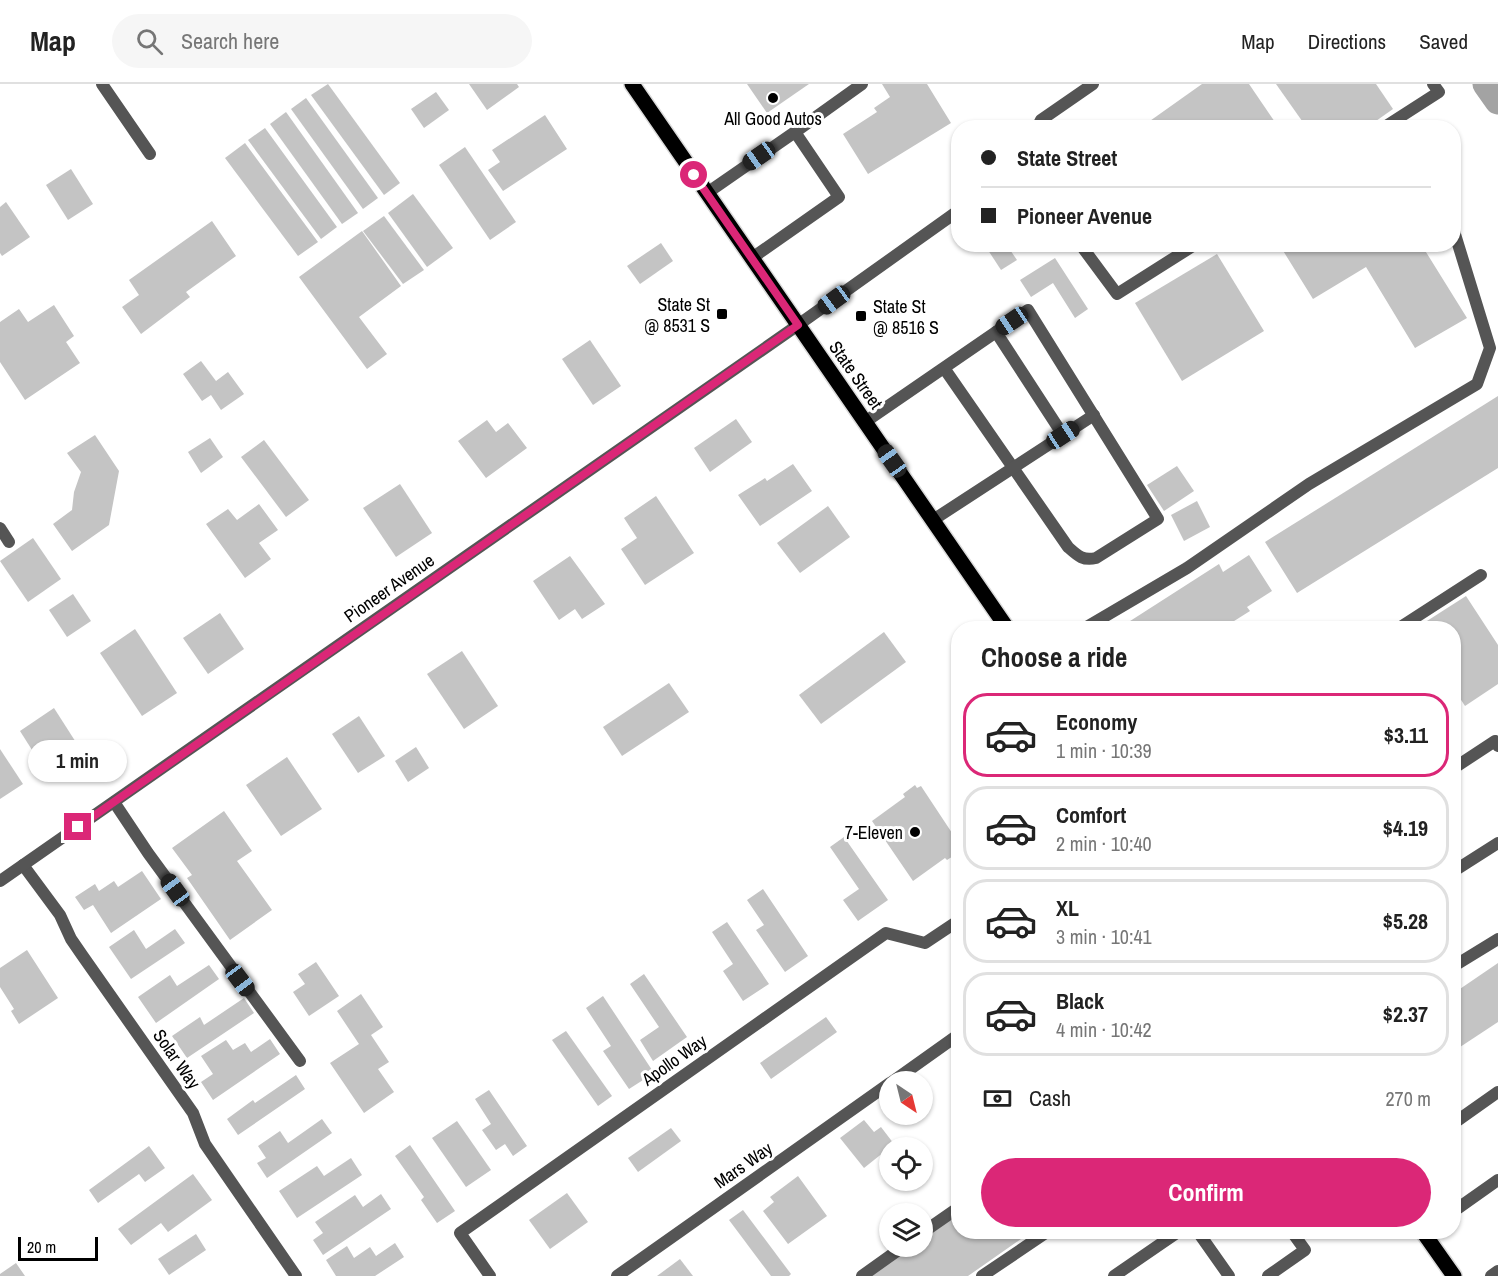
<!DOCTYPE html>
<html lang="en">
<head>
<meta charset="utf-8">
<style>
  :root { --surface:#fff; --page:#f6f6f6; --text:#222; --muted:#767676; --line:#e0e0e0; --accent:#db2777 }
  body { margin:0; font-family:"Archivo Narrow",sans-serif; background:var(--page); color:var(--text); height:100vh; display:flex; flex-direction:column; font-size:22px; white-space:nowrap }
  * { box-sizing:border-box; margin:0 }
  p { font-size:20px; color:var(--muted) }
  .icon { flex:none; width:33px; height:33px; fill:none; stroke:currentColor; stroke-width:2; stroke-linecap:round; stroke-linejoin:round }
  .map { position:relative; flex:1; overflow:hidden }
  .details { position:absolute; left:951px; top:537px; width:510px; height:618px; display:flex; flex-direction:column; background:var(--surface); border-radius:24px; box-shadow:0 2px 4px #0004 }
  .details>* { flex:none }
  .top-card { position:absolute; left:951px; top:36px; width:510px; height:132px; border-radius:24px; box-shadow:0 2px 4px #0004; display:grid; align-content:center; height:132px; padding:0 30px; background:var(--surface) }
  .needle { width:39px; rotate:145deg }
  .fabs { position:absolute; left:879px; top:987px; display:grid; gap:12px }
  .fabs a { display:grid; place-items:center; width:54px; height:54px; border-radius:50%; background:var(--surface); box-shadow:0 2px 4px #0004; font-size:30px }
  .scale { position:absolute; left:18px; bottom:15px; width:80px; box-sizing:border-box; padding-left:6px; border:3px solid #000; border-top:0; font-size:16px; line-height:21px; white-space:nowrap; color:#000; -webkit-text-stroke:4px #fff; paint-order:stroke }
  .end { position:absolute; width:27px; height:27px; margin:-14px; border:8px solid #db2777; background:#fff; box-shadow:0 0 0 3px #fff }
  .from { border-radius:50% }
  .bubble { position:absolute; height:42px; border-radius:21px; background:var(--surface); box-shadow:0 2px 4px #0004; font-size:20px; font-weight:700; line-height:42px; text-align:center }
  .car { position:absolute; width:18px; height:36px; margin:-18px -9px; border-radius:8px; box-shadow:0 0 4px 2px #0007; background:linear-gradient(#222 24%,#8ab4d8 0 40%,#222 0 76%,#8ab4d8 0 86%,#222 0) }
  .top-card b { display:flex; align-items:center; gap:21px; height:57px; font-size:22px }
  .top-card b+b { border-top:2px solid var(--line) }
  .top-card i { width:15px; height:15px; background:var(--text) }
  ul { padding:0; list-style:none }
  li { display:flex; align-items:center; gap:18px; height:84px; margin:0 12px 9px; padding:0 18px; border:3px solid var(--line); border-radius:24px }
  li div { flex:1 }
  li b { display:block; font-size:22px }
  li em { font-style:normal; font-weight:700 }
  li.current { border-color:var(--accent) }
  li>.icon { width:54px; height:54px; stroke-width:1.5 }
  h2 { padding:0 30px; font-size:27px; line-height:72px }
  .pay { display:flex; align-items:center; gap:15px; height:66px; padding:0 30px; font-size:22px }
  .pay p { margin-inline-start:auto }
  .action { display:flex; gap:12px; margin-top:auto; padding:12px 30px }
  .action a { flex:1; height:69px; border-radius:36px; background:var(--accent); color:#fff; font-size:24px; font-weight:700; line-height:69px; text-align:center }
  header { display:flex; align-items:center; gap:36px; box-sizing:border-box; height:84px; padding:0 30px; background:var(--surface); border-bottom:2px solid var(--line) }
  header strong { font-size:28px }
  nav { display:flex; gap:33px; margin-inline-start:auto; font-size:21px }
  .search { width:420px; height:54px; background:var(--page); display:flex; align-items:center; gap:15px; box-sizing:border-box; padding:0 21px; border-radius:33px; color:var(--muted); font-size:22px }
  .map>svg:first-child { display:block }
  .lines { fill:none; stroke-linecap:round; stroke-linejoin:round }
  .canal { stroke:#a3a3a3; stroke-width:27 }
  .building { fill:#c4c4c4 }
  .primary-casing { stroke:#dbdbdb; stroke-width:18 }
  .service { stroke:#555; stroke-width:12 }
  .minor { stroke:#555; stroke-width:12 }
  .tertiary { stroke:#555; stroke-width:12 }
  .primary { stroke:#000; stroke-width:15 }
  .route { stroke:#db2777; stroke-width:8 }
  .poi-dot { fill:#000; stroke:#fff; stroke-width:2 }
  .labels { text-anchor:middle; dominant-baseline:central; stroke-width:6; stroke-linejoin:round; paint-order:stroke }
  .poi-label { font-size:18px; fill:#000; stroke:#fff; text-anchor:end }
  .street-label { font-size:18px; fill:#000; stroke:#fff }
</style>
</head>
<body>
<header>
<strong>Map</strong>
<div class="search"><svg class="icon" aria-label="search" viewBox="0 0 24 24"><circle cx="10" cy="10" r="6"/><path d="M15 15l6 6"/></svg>Search here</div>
<nav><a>Map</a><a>Directions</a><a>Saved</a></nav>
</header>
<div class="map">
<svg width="1498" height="1192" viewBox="0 0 1498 1192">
  <rect width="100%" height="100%" fill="#fff"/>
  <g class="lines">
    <polyline class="canal" points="1486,0 1498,17"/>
  </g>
  <g class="building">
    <polygon points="328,0 400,99 384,111 311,11"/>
    <polygon points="469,0 517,0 519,3 487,26"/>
    <polygon points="747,0 809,0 767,29"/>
    <polygon points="882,0 927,0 951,39 868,90 843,50 877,28 874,24 890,13"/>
    <polygon points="1202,0 1249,0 1279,44 1140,44"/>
    <polygon points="1276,0 1376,0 1393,25 1366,44 1307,44"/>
    <polygon points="436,8 449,26 424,44 411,25"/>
    <polygon points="306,14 378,114 363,125 291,25"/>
    <polygon points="286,28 358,129 342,140 270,40"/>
    <polygon points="545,31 567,65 503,107 488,86 500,78 492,66"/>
    <polygon points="265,44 337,143 321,155 248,56"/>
    <polygon points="245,59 318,158 298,172 225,74"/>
    <polygon points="465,63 516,138 490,156 439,81"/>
    <polygon points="71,85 93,120 68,136 46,101"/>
    <polygon points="413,110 453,164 427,183 388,129"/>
    <polygon points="6,118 30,153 2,172 0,169 0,123"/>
    <polygon points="384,132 424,186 403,200 363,147"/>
    <polygon points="212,137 236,172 186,208 190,213 141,250 122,223 139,211 129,196"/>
    <polygon points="362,147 401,202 359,233 387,270 367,285 299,193"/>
    <polygon points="661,159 673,177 640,200 627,182"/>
    <polygon points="990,160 1006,160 1017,176 1001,186 986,163"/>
    <polygon points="1289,160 1421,160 1467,234 1415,264 1366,183 1313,215 1282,165"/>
    <polygon points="1217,170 1264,247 1182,297 1135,219"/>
    <polygon points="1055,174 1088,225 1075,234 1053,199 1031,213 1020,196"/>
    <polygon points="54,221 74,252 66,258 80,279 25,316 0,278 0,238 19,225 28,238"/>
    <polygon points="590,256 621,302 593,321 562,275"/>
    <polygon points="201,277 216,297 228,288 244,310 221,326 211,311 202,317 183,290"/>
    <polygon points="1498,312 1498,384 1297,509 1265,458"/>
    <polygon points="736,335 752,358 710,388 694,364"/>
    <polygon points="487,336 496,348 508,339 527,364 486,394 458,357"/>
    <polygon points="95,351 119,387 109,441 72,467 53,440 72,426 74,408 81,388 67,369"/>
    <polygon points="210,354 223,373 201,389 188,368"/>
    <polygon points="264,356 309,416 286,433 241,373"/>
    <polygon points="793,380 812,407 760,442 738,411 765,394 767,397"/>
    <polygon points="1177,382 1194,407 1164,427 1147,401"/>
    <polygon points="400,400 432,449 396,473 363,424"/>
    <polygon points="656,412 694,469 645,501 621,465 637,454 624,434"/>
    <polygon points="1197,417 1210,443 1184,457 1171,431"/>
    <polygon points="259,420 278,446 259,459 271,475 245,494 206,440 228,425 237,436"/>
    <polygon points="828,422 850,453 800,489 777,459"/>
    <polygon points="33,454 61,495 28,518 0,477"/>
    <polygon points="1249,471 1272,507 1247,523 1250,527 1223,544 1130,544 1127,539 1219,480 1223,488"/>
    <polygon points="570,472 605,520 582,535 575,525 559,536 533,497"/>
    <polygon points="73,510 91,537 67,553 49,526"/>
    <polygon points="1466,512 1498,561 1498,600 1465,622 1454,605 1454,544 1416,544"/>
    <polygon points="220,529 244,565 208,590 183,554"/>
    <polygon points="135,545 177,609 142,632 100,569"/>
    <polygon points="884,548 906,578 821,640 799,611"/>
    <polygon points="462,567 498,622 464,645 427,590"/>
    <polygon points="669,599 689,628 622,672 603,643"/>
    <polygon points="54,624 86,674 51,696 20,647"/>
    <polygon points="359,632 385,672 358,689 332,650"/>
    <polygon points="416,663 429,684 408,698 395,677"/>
    <polygon points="0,665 23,700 0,715"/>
    <polygon points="287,673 322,725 281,752 246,701"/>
    <polygon points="915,701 917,704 921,702 958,758 958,769 947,776 945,774 913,797 872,737 905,713 903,710"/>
    <polygon points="224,727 252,767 237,777 272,826 230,856 187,794 192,791 172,764"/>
    <polygon points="844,753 888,816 858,837 843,816 859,805 830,763"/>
    <polygon points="142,787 161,815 111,849 93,821 84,826 75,813 95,800 99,807 114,797 118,803"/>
    <polygon points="763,805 808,872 785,888 756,846 764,841 747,816"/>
    <polygon points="727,838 769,900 743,917 723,887 733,880 712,848"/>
    <polygon points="175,845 185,859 131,895 109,863 134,846 146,865"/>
    <polygon points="27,866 58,914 19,940 11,927 14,925 0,903 0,884"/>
    <polygon points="316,878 339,912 309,932 293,908 305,900 298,890"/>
    <polygon points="1498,879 1498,938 1454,967 1454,909"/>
    <polygon points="209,881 219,895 156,939 138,913 170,891 177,902"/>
    <polygon points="644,890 687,953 653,977 640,956 659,943 630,900"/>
    <polygon points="361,910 383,943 371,951 389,978 378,985 394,1008 364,1029 330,979 359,960 337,927"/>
    <polygon points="603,912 654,989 629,1005 603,967 611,962 586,924"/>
    <polygon points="244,914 254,929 187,974 172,952 200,933 204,941"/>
    <polygon points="826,933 837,948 771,995 760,979"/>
    <polygon points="566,947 612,1012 598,1022 552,956"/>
    <polygon points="270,955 280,970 213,1016 201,998 213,990 201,972 226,956 233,966 245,959 251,968"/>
    <polygon points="296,991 305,1005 238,1051 227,1035 253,1016 255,1019"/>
    <polygon points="489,1006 527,1062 513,1072 505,1060 496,1066 482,1046 491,1040 475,1015"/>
    <polygon points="322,1035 332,1049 267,1094 257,1079 266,1074 258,1062 280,1047 288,1059"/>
    <polygon points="864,1036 874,1048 881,1043 894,1060 864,1084 840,1054"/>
    <polygon points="457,1037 491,1086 466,1103 432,1054"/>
    <polygon points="671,1044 681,1057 638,1088 628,1074"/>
    <polygon points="410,1061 455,1127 437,1139 421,1116 424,1113 395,1072"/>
    <polygon points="149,1062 165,1084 145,1098 139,1090 98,1119 89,1106"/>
    <polygon points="351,1074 362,1091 297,1134 279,1107 317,1082 324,1092"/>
    <polygon points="193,1090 212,1116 168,1148 161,1139 131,1161 118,1145"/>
    <polygon points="798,1092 827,1132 788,1160 763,1127 774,1118 770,1113"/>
    <polygon points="567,1109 588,1138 550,1165 529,1136"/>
    <polygon points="381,1110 391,1125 323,1171 313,1156 323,1149 315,1138 355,1111 363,1123"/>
    <polygon points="743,1126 791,1190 789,1192 771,1192 729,1136"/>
    <polygon points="958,1130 958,1148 1031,1148 968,1192 870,1192 913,1162 922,1162 922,1156"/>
    <polygon points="196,1150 206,1166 169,1191 158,1175"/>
    <polygon points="395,1159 404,1173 375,1192 336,1192 326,1176 347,1162 354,1174 370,1163 376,1172"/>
    <polygon points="680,1175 693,1192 657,1192"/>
    <polygon points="16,1179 25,1192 0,1192 0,1190"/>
  </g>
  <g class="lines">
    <g class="primary-casing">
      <g id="primary">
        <polyline points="632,0 1007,544"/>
        <polyline points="1423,1148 1454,1192"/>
      </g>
    </g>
    <g class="service">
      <polyline points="1037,44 1041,36 1093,0"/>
      <polyline points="1383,44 1439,8 1433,0"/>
      <polyline points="795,48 862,0"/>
      <polyline points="707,109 795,48 839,113 752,174"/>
      <polyline points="1080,160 1117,210 1196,160"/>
      <polyline points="798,241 958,127"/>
      <polyline points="996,248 1063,351"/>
      <path d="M865 338 1028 226 1158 435 1096 474C1083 477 1078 472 1068 463L944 284"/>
      <polyline points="933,436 1094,331"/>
      <polyline points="1085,544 1187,484 1309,400 1477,300 1490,264 1454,147"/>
      <polyline points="1399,544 1481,491"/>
      <polyline points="1454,684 1495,657 1498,662"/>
      <polyline points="114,718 148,769 300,977"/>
      <polyline points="1454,787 1498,759"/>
      <polyline points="1454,882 1498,855"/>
      <polyline points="1454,1039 1498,1008"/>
      <polyline points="1454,1127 1498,1096"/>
      <polyline points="1198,1148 1229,1192"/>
      <polyline points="922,1149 958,1124"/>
      <polyline points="862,1192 904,1162"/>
      <polyline points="982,1192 1047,1148"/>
      <polyline points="1114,1192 1178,1148"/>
      <polyline points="1268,1192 1305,1166 1292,1148"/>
    </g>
    <g class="minor">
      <polyline points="102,0 150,70"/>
      <polyline points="0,444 9,458"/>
      <polyline points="23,781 60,831 71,855 82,871 193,1029 205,1060 296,1192"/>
      <polyline points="0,797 798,241"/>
      <polyline points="892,998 958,951"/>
      <polyline points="490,1192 460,1149 886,849 925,859 958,837"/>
      <polyline points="617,1192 890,999"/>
    </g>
    <polyline class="tertiary" points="1491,1192 1498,1187"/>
    <use href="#primary" class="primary"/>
  </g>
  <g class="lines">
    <polyline class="route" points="78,743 798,241 694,91"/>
  </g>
  <g class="poi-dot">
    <circle cx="773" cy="14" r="6"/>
    <rect x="716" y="224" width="12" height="12" rx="3"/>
    <rect x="855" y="226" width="12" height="12" rx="3"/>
    <circle cx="915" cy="748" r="6"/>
  </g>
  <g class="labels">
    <g class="poi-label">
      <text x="773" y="34" text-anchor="middle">All Good Autos</text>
      <text x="710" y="220">State St<tspan x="710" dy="21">@ 8531 S</tspan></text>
      <text x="873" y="222" text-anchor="start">State St<tspan x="873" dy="21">@ 8516 S</tspan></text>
      <text x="903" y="748">7-Eleven</text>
    </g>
    <g class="street-label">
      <text transform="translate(856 291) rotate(55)">State Street</text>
      <text transform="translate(389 504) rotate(-35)">Pioneer Avenue</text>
      <text transform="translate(177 975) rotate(55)">Solar Way</text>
      <text transform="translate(674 976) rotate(-35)">Apollo Way</text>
      <text transform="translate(743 1081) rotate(-35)">Mars Way</text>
    </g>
  </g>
</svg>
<div class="fabs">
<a><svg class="needle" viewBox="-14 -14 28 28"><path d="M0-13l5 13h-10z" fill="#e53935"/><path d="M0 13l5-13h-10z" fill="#767676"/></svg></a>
<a><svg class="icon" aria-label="locate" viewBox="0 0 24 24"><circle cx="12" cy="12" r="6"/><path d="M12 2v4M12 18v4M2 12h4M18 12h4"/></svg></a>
<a><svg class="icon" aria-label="layers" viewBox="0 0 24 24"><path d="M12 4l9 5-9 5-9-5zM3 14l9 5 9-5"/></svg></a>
</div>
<div class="scale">20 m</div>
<i class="end from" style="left:694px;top:91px"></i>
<i class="end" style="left:78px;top:743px"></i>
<div class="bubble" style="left:28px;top:656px;width:99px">1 min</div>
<i class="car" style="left:759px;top:72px;rotate:235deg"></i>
<i class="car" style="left:834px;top:216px;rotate:234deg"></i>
<i class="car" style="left:1012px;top:237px;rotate:236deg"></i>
<i class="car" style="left:1063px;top:351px;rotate:57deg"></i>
<i class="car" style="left:892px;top:377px;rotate:325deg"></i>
<i class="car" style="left:175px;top:806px;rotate:324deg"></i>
<i class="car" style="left:240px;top:896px;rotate:143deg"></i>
<div class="top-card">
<b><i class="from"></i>State Street</b>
<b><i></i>Pioneer Avenue</b>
</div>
<section class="details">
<h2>Choose a ride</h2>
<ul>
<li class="current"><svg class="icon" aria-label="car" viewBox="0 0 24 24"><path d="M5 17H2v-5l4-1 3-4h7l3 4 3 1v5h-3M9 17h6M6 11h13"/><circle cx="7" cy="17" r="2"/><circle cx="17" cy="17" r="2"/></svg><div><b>Economy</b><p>1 min · 10:39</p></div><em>$3.11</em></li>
<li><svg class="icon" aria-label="car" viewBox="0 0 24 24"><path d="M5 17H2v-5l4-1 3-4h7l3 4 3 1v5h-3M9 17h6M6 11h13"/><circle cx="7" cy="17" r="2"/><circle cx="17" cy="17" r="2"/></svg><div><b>Comfort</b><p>2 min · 10:40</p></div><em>$4.19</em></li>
<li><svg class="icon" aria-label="car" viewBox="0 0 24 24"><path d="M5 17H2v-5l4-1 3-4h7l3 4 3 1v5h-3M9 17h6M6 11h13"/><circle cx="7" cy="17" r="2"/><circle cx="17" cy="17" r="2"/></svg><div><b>XL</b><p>3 min · 10:41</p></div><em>$5.28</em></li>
<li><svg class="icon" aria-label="car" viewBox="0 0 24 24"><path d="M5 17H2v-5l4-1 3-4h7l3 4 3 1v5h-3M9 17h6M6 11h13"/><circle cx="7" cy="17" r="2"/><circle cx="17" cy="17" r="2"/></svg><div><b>Black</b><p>4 min · 10:42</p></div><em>$2.37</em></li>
</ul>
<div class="pay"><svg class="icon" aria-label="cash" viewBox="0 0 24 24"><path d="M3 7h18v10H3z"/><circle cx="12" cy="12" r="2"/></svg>Cash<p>270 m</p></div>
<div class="action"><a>Confirm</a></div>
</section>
</div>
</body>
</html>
